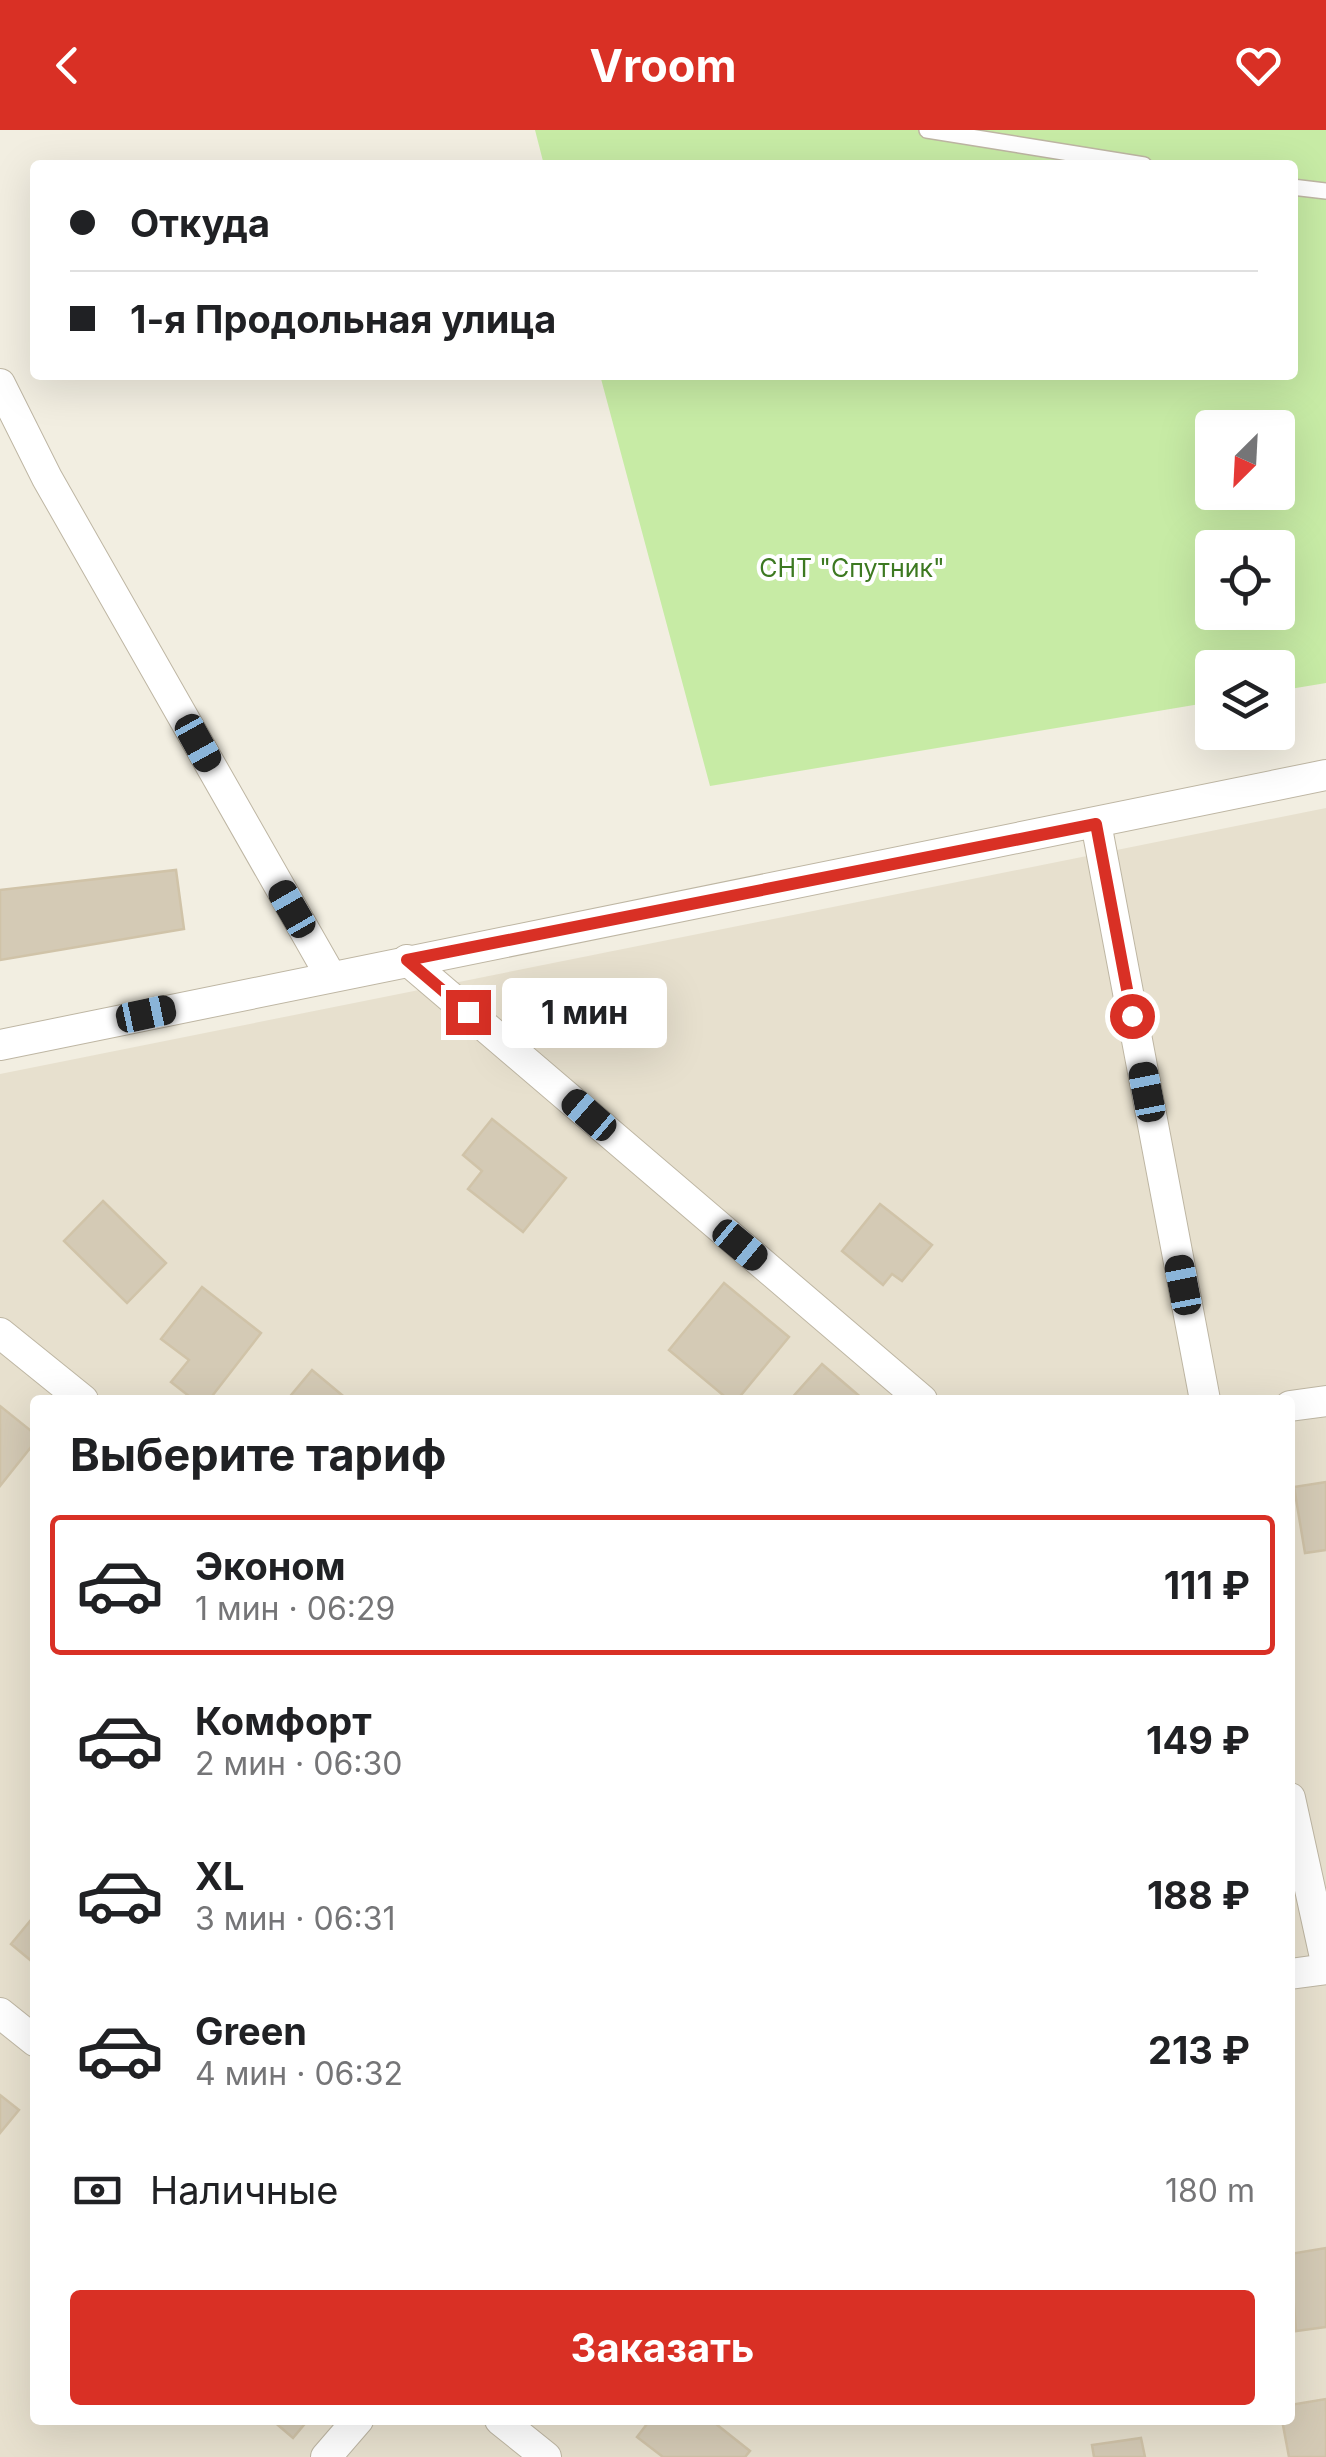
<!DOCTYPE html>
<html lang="ru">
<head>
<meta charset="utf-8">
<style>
  :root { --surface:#fff; --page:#f2f2f2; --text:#202124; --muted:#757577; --line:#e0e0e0; --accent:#d93025 }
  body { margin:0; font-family:Inter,sans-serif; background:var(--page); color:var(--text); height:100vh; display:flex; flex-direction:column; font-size:38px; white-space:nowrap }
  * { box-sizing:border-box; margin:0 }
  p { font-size:32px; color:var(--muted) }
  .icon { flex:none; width:55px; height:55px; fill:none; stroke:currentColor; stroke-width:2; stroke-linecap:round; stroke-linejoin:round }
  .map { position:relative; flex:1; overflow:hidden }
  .drawer { position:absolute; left:30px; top:1265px; width:1265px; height:1030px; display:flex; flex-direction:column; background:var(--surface); border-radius:10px; box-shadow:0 10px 40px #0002 }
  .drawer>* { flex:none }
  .top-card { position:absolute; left:30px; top:30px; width:1268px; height:220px; border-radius:10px; box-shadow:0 10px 40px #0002; display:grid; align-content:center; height:220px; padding:0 40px; background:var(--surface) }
  .needle { width:65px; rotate:204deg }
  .controls { position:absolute; left:1195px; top:280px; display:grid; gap:20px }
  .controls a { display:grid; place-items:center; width:100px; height:100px; border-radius:10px; background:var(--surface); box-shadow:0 10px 40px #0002; font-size:50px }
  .end { position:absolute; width:45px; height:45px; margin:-22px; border:12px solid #d93025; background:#fff; box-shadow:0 0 0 5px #fff }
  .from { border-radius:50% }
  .bubble { position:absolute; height:70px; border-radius:10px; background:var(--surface); box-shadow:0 10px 40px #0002; font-size:32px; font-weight:700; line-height:70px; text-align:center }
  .car { position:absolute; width:30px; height:60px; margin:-30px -15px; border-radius:12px; box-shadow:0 0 8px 2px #0007; background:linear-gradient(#222 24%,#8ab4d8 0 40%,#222 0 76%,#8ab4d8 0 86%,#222 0) }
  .top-card b { display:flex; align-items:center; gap:35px; height:95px; font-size:38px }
  .top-card b+b { border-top:2px solid var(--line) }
  .top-card i { width:25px; height:25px; background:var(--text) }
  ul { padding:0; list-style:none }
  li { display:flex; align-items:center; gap:30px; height:140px; margin:0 20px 15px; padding:0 20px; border:5px solid transparent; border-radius:10px }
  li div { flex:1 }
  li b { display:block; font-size:38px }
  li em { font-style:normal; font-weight:700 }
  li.on { border-color:var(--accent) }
  li>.icon { width:90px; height:90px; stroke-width:1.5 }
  h2 { padding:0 40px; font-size:45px; line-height:120px }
  .pay { display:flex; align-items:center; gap:25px; height:110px; padding:0 40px; font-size:38px }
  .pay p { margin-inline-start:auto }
  .button { display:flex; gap:20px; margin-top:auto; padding:20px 40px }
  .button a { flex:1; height:115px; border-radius:10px; background:var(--accent); color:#fff; font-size:40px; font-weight:700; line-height:115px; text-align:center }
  header { display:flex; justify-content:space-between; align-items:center; height:130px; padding:0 40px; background:var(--accent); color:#fff; font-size:45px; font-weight:700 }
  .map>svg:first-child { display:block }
  .residential { fill:#e7e0ce; fill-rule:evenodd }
  .green { fill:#c7eba5; fill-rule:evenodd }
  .building { fill:#d4cab5; stroke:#d0c3a8; stroke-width:2.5 }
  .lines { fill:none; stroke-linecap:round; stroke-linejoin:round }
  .service-casing { stroke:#beb6a3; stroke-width:18 }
  .minor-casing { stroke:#beb6a3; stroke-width:32 }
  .service { stroke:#fff; stroke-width:15 }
  .minor { stroke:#fff; stroke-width:30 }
  .route { stroke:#d93025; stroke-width:12 }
  .labels { text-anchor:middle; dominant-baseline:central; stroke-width:8; stroke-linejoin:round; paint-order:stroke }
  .park-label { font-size:25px; fill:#3d7921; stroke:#fff }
</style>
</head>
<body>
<header><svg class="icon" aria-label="back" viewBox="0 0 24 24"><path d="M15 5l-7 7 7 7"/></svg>Vroom<svg class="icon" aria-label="heart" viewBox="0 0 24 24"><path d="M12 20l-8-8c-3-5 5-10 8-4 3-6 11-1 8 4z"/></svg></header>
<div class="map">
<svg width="1326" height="2327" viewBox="0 0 1326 2327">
  <rect width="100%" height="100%" fill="#f2eee1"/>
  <path class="residential" d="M1326 678V2327H0V944ZM35 1270H1290V2290H35Z"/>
  <path class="green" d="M535 0H1326V553L1278 561V538H1212V572L710 656 600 245H1292V35H544ZM1212 298H1278V362H1212ZM1212 418H1278V482H1212Z"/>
  <g class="building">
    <polygon points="176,740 184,799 0,830 0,760"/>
    <polygon points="492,989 566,1048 523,1102 468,1059 482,1041 463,1025"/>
    <polygon points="103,1071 166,1133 127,1173 64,1111"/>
    <polygon points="880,1074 932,1115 902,1151 892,1144 883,1155 842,1121"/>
    <polygon points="724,1153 789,1207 737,1270 729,1270 669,1220"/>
    <polygon points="202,1157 261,1203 209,1270 194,1270 171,1252 189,1230 161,1209"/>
    <polygon points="822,1234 864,1270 790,1270"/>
    <polygon points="312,1240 348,1270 287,1270"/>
    <polygon points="0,1276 35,1304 35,1312 0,1356"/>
    <polygon points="1326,1352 1326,1420 1305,1423 1294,1357"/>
    <polygon points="35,1785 35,1834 11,1814"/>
    <polygon points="0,1965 19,1980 0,2003"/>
    <polygon points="1326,2118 1326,2197 1296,2201 1290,2124"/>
    <polygon points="1326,2269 1326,2327 1289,2327 1282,2290 1290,2290 1290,2275"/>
    <polygon points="272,2290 308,2290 293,2308"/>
    <polygon points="650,2290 711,2290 750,2321 745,2327 663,2327 637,2307"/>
    <polygon points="1141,2308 1145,2327 1094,2327 1092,2315"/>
  </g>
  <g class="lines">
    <g class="service-casing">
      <g id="service">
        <polyline points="927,0 1144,35"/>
        <polyline points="1292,57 1326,61"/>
      </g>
    </g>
    <g class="minor-casing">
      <g id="minor">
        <polyline points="0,254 47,348 330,845"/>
        <polyline points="1096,693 1205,1270"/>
        <polyline points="407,830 922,1270"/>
        <polyline points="0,915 1326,645"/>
        <polyline points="0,1203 83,1270"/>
        <polyline points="1290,1276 1326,1271"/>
        <polyline points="1290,1668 1326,1832"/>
        <polyline points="1290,1844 1326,1839"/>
        <polyline points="0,1883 35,1911"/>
        <polyline points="500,2290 546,2327"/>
        <polyline points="326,2327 358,2290"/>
      </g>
    </g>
    <use href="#service" class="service"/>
    <use href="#minor" class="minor"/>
  </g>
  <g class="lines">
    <polyline class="route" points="468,882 407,830 1096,694 1132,886"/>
  </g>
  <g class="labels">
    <g class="park-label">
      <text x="852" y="438">СНТ "Спутник"</text>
    </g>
  </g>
</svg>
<div class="controls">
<a><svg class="needle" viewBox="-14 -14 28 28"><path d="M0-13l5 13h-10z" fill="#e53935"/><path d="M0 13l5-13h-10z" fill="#757577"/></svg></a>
<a><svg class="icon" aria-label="locate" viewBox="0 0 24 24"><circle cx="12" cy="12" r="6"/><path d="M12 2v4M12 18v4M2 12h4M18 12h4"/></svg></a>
<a><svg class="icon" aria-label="layers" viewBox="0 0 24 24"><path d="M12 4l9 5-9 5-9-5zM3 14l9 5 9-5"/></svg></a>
</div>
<i class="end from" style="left:1132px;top:886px"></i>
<i class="end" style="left:468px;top:882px"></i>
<div class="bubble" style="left:502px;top:848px;width:165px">1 мин</div>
<i class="car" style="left:198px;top:613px;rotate:151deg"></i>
<i class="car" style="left:292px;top:779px;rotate:330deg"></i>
<i class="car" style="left:146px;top:884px;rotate:78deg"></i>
<i class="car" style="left:1147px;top:962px;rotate:349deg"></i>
<i class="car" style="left:589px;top:985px;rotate:311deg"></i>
<i class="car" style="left:740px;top:1115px;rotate:130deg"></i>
<i class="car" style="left:1183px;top:1155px;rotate:349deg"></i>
<div class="top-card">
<b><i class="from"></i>Откуда</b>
<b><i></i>1-я Продольная улица</b>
</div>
<section class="drawer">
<h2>Выберите тариф</h2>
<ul>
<li class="on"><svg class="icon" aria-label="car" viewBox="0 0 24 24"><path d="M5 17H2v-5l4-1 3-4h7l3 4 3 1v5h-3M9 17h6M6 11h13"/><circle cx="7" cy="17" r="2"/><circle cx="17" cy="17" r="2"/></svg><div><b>Эконом</b><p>1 мин · 06:29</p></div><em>111 ₽</em></li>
<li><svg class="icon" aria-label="car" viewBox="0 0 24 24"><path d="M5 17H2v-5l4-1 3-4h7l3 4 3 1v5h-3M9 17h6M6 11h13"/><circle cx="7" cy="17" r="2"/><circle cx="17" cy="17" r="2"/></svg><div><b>Комфорт</b><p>2 мин · 06:30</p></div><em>149 ₽</em></li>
<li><svg class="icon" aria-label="car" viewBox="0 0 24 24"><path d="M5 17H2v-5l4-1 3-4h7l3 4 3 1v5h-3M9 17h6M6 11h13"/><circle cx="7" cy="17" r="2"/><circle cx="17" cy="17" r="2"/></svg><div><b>XL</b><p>3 мин · 06:31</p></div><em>188 ₽</em></li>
<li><svg class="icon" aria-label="car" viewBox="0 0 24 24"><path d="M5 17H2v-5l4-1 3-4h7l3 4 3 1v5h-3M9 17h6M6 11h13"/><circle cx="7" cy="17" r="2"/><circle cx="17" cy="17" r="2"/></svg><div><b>Green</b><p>4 мин · 06:32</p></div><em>213 ₽</em></li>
</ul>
<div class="pay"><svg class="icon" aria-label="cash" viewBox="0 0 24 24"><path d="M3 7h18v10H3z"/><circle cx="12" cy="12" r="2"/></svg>Наличные<p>180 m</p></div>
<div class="button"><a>Заказать</a></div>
</section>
</div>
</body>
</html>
